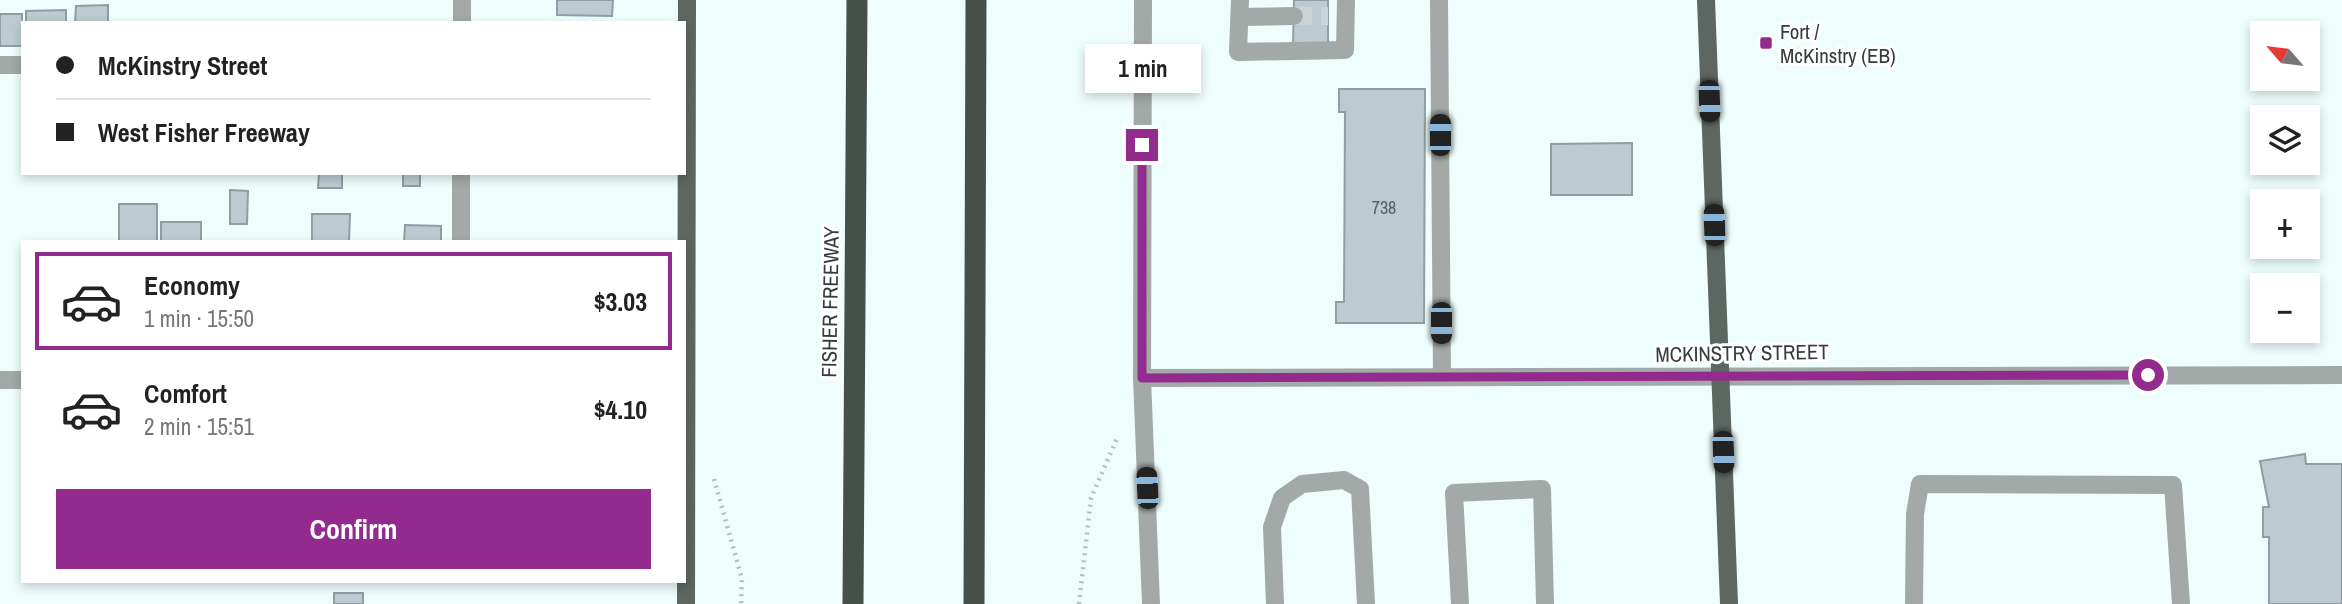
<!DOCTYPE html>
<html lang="en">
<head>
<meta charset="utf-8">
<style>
  :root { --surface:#fff; --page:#f6f6f6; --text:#222; --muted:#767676; --line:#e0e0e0; --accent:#932a8e }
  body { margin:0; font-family:"Archivo Narrow",sans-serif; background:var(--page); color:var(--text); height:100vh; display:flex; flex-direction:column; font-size:26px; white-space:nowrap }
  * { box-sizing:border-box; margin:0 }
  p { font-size:23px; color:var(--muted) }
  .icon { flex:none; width:38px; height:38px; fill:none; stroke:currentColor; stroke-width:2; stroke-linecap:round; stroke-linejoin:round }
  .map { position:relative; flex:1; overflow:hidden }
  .sheet { position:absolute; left:21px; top:240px; width:665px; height:343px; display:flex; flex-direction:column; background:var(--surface); border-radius:0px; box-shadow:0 4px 10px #0003 }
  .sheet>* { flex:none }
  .banner { position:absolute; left:21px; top:21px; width:665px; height:154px; border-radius:0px; box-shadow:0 4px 10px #0003; display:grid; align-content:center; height:154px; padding:0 35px; background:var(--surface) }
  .needle { width:46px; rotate:298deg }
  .controls { position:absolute; left:2250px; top:21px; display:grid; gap:14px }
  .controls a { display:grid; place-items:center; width:70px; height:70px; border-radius:0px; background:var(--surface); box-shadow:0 4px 10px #0003; font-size:35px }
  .end { position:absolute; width:32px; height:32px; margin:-16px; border:9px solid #932a8e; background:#fff; box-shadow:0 0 0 4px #fff }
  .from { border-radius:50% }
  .bubble { position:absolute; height:49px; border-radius:0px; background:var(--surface); box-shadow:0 4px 10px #0003; font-size:23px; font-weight:800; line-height:49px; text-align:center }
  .car { position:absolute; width:21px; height:42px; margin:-21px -10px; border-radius:9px; box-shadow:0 0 5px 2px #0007; background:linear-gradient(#222 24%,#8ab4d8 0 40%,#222 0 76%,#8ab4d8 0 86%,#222 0) }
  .banner b { display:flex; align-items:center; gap:24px; height:66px; font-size:26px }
  .banner b+b { border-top:2px solid var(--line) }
  .banner i { width:18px; height:18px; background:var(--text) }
  ul { padding:12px 0 0; list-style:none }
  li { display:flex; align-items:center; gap:21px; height:98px; margin:0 14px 10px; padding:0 21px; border:4px solid transparent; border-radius:0px }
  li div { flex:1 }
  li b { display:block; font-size:26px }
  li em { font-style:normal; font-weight:800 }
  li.selected { border-color:var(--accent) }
  li>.icon { width:63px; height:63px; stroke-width:1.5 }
  .action { display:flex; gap:14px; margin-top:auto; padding:14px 35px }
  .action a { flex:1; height:80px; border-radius:0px; background:var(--accent); color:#fff; font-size:28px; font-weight:800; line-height:80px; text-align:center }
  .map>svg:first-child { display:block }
  .building { fill:#bccbcf; stroke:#909ea3; stroke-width:2 }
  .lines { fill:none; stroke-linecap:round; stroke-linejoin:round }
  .minor-tunnel { stroke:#c8d7d6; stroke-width:18; stroke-dasharray:18 9; stroke-linecap:butt }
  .path { stroke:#b3c0bf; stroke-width:4.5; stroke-dasharray:2 5; stroke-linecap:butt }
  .minor { stroke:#a3a9a6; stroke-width:18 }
  .major { stroke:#5d6762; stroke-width:18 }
  .highway { stroke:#45504a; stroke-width:21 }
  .route { stroke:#932a8e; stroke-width:9 }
  .poi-dot { fill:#932a8e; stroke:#fff; stroke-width:2.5 }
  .labels { text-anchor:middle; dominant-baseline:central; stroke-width:6; stroke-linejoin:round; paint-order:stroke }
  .number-label { font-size:18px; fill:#586061 }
  .poi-label { font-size:21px; fill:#363d3c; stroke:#fff; text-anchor:start }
  .street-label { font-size:21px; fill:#363d3c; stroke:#fff }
</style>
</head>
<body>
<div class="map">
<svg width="2342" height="604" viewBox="0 0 2342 604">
  <rect width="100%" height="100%" fill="#edfefc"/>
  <g class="building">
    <polygon points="557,0 613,0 612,16 557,15"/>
    <polygon points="1294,0 1328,0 1328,45 1293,45"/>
    <polygon points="108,5 108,23 75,23 76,6"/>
    <polygon points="66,10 66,23 26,23 26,11"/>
    <rect x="0" y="14" width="22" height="32"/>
    <polygon points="1339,89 1425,89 1424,323 1336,323 1336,302 1344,302 1345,112 1339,112"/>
    <polygon points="1632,143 1632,195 1551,195 1551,144"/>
    <polygon points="319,173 342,173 342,188 318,188"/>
    <polygon points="403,173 446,173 446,174 420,174 420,186 403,186"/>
    <polygon points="230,190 248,191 247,224 230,224"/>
    <rect x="119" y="204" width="38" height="38"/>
    <polygon points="312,214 350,214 349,242 312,242"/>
    <rect x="161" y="222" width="40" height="20"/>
    <polygon points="405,225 441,226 441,242 404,242"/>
    <polygon points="2305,454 2306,464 2342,464 2342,604 2269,604 2269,537 2263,537 2263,507 2269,507 2260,461"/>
    <rect x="334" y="593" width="29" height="11"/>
  </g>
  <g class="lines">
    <polyline class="minor-tunnel" points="1294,16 1328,16"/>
    <g class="path">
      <polyline points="714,479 742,579 741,604"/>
      <polyline points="1079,604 1091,498 1118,436"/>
    </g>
    <g class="minor">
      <polyline points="1143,0 1142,378 1151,604"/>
      <polyline points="1240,0 1238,52 1345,50 1346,0"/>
      <polyline points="1439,0 1442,377"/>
      <polyline points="1240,17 1294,16"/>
      <polyline points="462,23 462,0"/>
      <polyline points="0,65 23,65"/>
      <polyline points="461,242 461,173"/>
      <polyline points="1142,378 2342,375"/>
      <polyline points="0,380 23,380"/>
      <polyline points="1275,604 1272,527 1282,498 1302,484 1344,480 1360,489 1366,604"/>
      <polyline points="1460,604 1454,493 1542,489 1545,604"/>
      <polyline points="1914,604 1915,514 1920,484 2173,485 2181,604"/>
    </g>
    <g class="major">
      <polyline points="1706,0 1729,604"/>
      <polyline points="686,604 687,0"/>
    </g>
    <g class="highway">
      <polyline points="853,604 857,0"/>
      <polyline points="974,604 976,0"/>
    </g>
  </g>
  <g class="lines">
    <polyline class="route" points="1142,145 1142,378 2148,375"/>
  </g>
  <rect class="poi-dot" x="1759" y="36" width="14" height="14" rx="3.5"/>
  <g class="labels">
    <g class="number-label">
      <text x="1384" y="207">738</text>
    </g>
    <g class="poi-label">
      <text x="1780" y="31">Fort /<tspan x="1780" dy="24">McKinstry (EB)</tspan></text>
    </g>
    <g class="street-label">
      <text transform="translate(830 302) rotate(-89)">FISHER FREEWAY</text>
      <text transform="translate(1742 353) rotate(-1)">MCKINSTRY STREET</text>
    </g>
  </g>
</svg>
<div class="controls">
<a><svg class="needle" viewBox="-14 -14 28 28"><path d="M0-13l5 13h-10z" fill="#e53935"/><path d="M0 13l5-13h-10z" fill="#767676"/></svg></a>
<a><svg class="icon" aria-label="layers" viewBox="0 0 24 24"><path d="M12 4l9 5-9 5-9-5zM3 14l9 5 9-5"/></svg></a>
<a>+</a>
<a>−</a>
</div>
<i class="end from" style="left:2148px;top:375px"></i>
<i class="end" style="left:1142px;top:145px"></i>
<div class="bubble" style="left:1085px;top:44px;width:116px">1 min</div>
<i class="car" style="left:1709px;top:101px;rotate:178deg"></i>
<i class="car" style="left:1440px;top:135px;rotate:0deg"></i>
<i class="car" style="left:1714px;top:225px;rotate:358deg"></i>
<i class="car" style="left:1441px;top:323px;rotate:180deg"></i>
<i class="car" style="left:1723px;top:452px;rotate:178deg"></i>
<i class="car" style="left:1147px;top:488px;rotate:357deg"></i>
<div class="banner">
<b><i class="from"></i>McKinstry Street</b>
<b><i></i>West Fisher Freeway</b>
</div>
<section class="sheet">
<ul>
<li class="selected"><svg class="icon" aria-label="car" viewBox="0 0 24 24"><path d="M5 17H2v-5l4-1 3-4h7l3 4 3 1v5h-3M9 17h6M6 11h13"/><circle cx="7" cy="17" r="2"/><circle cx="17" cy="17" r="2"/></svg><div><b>Economy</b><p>1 min · 15:50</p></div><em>$3.03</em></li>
<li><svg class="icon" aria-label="car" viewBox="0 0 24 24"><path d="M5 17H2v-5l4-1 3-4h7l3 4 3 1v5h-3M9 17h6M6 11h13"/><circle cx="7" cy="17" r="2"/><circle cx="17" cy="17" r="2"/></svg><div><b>Comfort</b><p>2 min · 15:51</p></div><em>$4.10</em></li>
</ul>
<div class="action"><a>Confirm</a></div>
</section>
</div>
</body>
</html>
